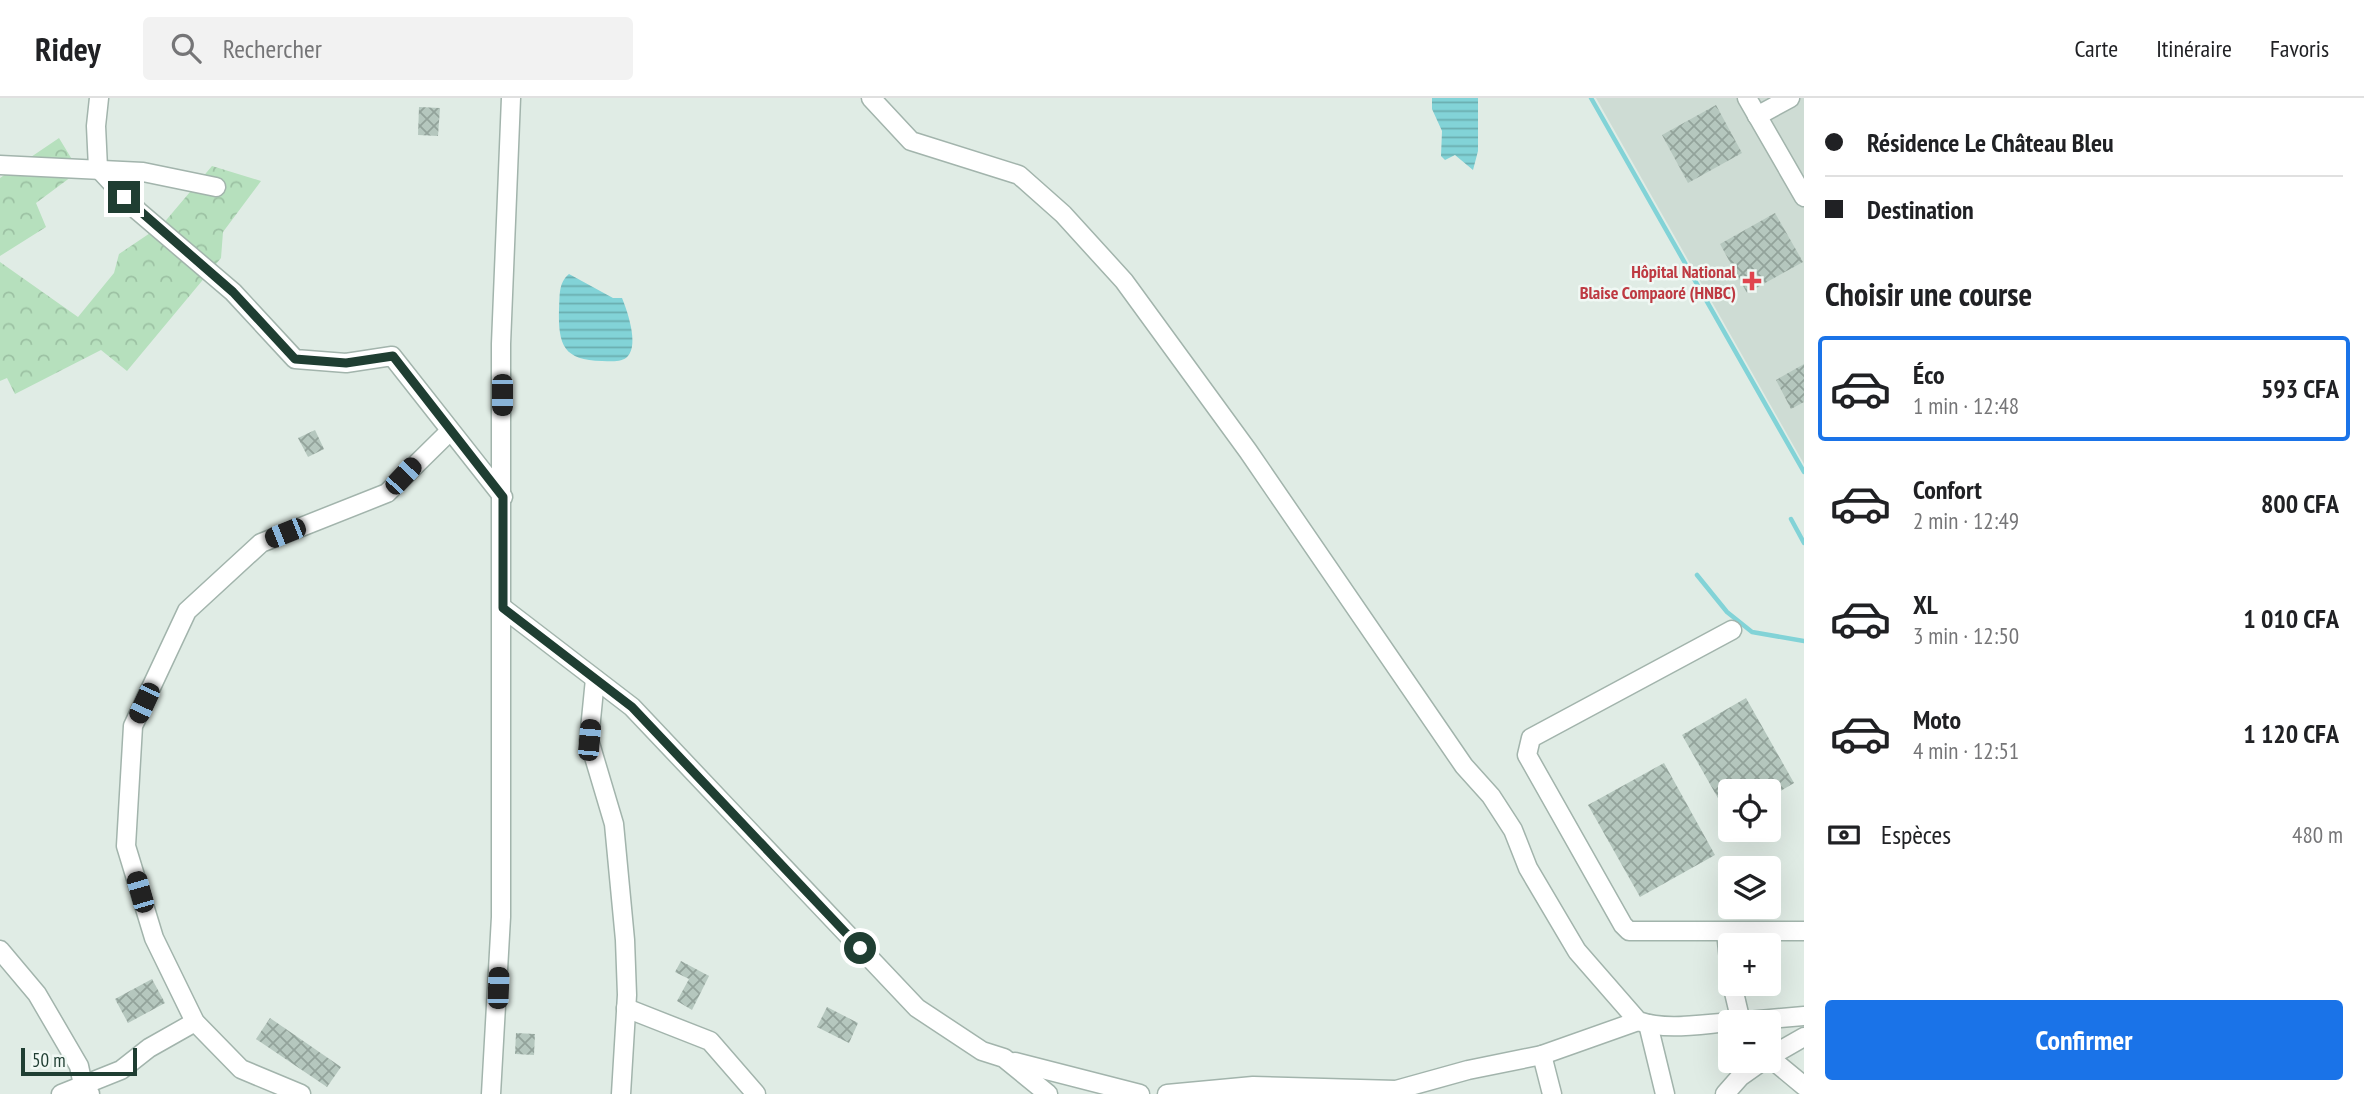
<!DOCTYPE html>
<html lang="fr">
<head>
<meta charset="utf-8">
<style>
  :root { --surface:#fff; --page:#f2f2f2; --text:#202124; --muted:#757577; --line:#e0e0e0; --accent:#1a73e8 }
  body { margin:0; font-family:"PT Sans Narrow",sans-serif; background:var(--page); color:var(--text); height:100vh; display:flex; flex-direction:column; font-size:26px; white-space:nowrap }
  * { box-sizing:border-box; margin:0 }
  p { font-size:23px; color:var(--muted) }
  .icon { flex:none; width:38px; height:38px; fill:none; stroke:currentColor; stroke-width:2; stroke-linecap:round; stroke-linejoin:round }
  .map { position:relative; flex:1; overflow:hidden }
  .drawer { display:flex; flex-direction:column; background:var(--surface); width:560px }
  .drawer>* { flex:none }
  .top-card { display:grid; align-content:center; height:154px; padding:0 21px; background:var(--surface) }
  .tools { position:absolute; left:1718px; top:681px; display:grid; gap:14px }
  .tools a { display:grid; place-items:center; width:63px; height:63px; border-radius:7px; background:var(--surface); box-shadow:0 7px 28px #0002; font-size:35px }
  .scale { position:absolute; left:21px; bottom:18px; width:116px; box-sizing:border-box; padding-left:7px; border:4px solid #1f3e32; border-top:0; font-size:19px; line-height:24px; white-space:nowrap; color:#1f3e32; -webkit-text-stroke:5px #f0f8f4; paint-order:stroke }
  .end { position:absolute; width:32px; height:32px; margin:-16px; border:9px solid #1f3e32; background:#fff; box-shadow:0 0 0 4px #fff }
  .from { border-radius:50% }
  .car { position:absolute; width:21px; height:42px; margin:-21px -10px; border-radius:9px; box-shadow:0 0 5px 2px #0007; background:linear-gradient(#222 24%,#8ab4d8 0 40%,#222 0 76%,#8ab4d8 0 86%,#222 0) }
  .top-card b { display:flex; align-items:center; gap:24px; height:66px; font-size:26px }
  .top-card b+b { border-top:2px solid var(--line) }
  .top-card i { width:18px; height:18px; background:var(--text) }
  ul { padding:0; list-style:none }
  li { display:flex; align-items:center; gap:21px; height:105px; margin:0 14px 10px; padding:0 7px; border:4px solid transparent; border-radius:7px }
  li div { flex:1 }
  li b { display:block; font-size:26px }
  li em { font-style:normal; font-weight:700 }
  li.active { border-color:var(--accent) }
  li>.icon { width:63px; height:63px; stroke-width:1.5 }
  h2 { padding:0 21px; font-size:32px; line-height:84px }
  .pay { display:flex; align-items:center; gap:18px; height:77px; padding:0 21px; font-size:26px }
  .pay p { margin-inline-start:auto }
  .cta { display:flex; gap:14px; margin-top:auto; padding:14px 21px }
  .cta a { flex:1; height:80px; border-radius:7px; background:var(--accent); color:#fff; font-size:28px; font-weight:700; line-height:80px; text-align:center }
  header { display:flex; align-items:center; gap:42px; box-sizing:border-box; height:98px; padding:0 35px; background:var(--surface); border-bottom:2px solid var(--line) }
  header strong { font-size:33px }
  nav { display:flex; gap:38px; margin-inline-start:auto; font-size:24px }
  .search { width:490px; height:63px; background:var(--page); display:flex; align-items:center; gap:18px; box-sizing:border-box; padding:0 24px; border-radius:7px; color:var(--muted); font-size:26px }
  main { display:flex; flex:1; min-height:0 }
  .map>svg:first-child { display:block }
  .built { fill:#cedcd4 }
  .forest { fill:url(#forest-crowns) }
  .water { fill:url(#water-rules) }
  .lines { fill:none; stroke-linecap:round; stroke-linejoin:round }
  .stream { stroke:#82d3d7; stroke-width:4.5 }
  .building { fill:url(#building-cross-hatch) }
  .minor-casing { stroke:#a2b4ac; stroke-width:21 }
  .minor { stroke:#fff; stroke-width:18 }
  .route { stroke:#1f3e32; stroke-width:9 }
  .health-dot { fill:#e0444e; stroke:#f0f8f4; stroke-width:2.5 }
  .labels { text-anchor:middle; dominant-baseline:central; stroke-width:5; stroke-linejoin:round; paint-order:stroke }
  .health-label { font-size:18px; font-weight:bold; fill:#be3a42; stroke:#f0f8f4; text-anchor:end }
</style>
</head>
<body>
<header>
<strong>Ridey</strong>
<div class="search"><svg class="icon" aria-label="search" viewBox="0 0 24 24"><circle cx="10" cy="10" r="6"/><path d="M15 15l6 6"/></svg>Rechercher</div>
<nav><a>Carte</a><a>Itinéraire</a><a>Favoris</a></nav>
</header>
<main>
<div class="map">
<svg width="1804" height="996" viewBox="0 0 1804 996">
  <defs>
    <pattern id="forest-crowns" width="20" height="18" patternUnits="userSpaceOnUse" patternTransform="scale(1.75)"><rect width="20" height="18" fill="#b6e0bd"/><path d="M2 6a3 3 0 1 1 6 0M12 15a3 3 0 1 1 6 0" fill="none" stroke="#9cc1a3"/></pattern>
    <pattern id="water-rules" width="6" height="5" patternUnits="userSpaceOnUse" patternTransform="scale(1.75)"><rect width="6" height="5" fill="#82d3d7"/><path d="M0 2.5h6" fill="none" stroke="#6aadaf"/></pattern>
    <pattern id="building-cross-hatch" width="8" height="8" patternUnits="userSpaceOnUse" patternTransform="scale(1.75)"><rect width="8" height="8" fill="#b5c7be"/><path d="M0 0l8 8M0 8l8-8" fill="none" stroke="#93a39b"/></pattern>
  </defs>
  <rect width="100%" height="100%" fill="#e0ece5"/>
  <polygon class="built" points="1596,0 1804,0 1804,366"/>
  <g class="forest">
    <polygon points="59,40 79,73 36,105 46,129 0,158 0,80"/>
    <polygon points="212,68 261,83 223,134 221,160 127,273 101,252 15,296 7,280 0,283 0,164 78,219 114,175 119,156 162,127"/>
  </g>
  <g class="water">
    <polygon points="1432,0 1478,0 1478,53 1473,72 1455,57 1445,62 1441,58 1442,33 1432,11"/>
    <path d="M569 176 613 200H622C627 212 639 246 628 258 622 265 611 263 602 263 564 262 558 248 559 211 560 198 558 185 569 176Z"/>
  </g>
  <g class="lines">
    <g class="stream">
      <polyline points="1591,0 1804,374"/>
      <polyline points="1791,421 1804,445"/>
      <polyline points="1697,477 1727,514 1752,534 1804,543"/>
    </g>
  </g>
  <g class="building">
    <polygon points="1716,7 1742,55 1688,85 1662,37"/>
    <polygon points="419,9 440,10 438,38 418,37"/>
    <polygon points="1775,115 1803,164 1747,195 1720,146"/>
    <polygon points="1804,266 1804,304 1791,311 1776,282"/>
    <polygon points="315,332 324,351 308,359 298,340"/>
    <polygon points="1746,600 1794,685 1769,700 1769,693 1731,693 1731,723 1682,637"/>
    <polygon points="1664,665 1715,757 1640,799 1588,707"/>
    <polygon points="681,863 709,878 692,912 677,903 689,881 675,874"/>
    <polygon points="152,881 165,905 128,925 115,901"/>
    <polygon points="827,909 858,925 849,945 817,929"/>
    <polygon points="270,920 341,969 327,989 256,941"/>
    <polygon points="516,935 535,936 534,957 515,956"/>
  </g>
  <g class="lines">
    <g class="minor-casing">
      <g id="minor">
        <polyline points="99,0 96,28 98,70 138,113 233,194 295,261 346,265 392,258 503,399"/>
        <path d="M871 0 911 43 1019 77 1063 116 1124 183 1248 353 1464 668 1491 698 1513 732 1528 770 1577 853 1638 923C1666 933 1702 926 1731 924"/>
        <polyline points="1747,0 1804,99"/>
        <polyline points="1757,18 1790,0"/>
        <polyline points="0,67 143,74 216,89"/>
        <polyline points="503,510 632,609 917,910 982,953 1004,960 1048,996"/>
        <polyline points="1732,532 1531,640 1527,657 1623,827 1629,833 1804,833"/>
        <polyline points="595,581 589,642 614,726 625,842 627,897 621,996"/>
        <polyline points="1726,834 1731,880"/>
        <polyline points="0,852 37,896 79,968 83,987 90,996"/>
        <polyline points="1732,886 1741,924"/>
        <polyline points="626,910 710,943 756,996"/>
        <polyline points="1737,924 1804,918"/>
        <polyline points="1648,926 1665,996"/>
        <polyline points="1542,957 1552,996"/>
        <polyline points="1769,959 1804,988"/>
        <polyline points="1769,959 1804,939"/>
        <polyline points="1015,964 1140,996"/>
        <polyline points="61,996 121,972 149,950 195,924"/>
        <polyline points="301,996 241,971 195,924 154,840 126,748 133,628 187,513 261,445 387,395 450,333"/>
        <polyline points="491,996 501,819 501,246 511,0"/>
        <polyline points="1167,996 1253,988 1396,992 1468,972 1542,957 1638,923"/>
        <polyline points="1725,996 1740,979 1764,962"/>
      </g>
    </g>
    <use href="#minor" class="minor"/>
  </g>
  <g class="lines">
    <polyline class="route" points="124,99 233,194 295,261 346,265 393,258 503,399 503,510 632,609 860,850"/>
  </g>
  <path class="health-dot" d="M1748.5 172.5h7v7h7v7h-7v7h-7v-7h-7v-7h7z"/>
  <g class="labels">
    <g class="health-label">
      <text x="1736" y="173">Hôpital National<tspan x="1736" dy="21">Blaise Compaoré (HNBC)</tspan></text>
    </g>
  </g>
</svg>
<div class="tools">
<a><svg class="icon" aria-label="locate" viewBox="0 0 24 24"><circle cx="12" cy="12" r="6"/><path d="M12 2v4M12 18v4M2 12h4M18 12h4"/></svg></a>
<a><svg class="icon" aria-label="layers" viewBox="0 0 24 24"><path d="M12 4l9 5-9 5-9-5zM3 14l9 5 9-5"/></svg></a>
<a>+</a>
<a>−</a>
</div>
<div class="scale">50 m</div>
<i class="end from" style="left:860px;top:850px"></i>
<i class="end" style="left:124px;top:99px"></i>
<i class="car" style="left:502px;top:297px;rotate:180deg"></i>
<i class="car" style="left:403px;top:378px;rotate:43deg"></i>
<i class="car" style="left:285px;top:435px;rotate:248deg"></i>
<i class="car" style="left:144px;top:605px;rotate:205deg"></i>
<i class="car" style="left:589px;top:642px;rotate:5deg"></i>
<i class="car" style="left:140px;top:794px;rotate:344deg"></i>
<i class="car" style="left:498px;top:890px;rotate:2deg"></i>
</div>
<section class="drawer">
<div class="top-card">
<b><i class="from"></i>Résidence Le Château Bleu</b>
<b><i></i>Destination</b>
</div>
<h2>Choisir une course</h2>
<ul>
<li class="active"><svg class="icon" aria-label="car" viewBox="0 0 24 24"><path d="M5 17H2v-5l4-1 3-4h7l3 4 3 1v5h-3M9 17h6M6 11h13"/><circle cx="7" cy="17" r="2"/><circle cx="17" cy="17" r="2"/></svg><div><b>Éco</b><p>1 min · 12:48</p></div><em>593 CFA</em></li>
<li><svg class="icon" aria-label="car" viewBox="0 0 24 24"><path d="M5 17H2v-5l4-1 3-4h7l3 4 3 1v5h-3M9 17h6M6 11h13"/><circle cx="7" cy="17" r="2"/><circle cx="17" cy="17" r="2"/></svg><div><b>Confort</b><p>2 min · 12:49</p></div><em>800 CFA</em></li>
<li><svg class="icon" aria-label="car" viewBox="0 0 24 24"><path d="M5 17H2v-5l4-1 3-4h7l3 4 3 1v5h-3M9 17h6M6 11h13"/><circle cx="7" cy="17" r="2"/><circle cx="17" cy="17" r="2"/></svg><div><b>XL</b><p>3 min · 12:50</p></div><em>1 010 CFA</em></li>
<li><svg class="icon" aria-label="car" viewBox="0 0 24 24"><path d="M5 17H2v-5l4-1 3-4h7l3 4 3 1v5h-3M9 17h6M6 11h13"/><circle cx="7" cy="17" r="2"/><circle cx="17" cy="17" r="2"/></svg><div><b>Moto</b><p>4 min · 12:51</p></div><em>1 120 CFA</em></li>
</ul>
<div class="pay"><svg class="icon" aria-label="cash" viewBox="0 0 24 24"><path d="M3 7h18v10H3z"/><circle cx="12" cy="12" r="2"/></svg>Espèces<p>480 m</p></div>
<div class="cta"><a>Confirmer</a></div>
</section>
</main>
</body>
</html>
